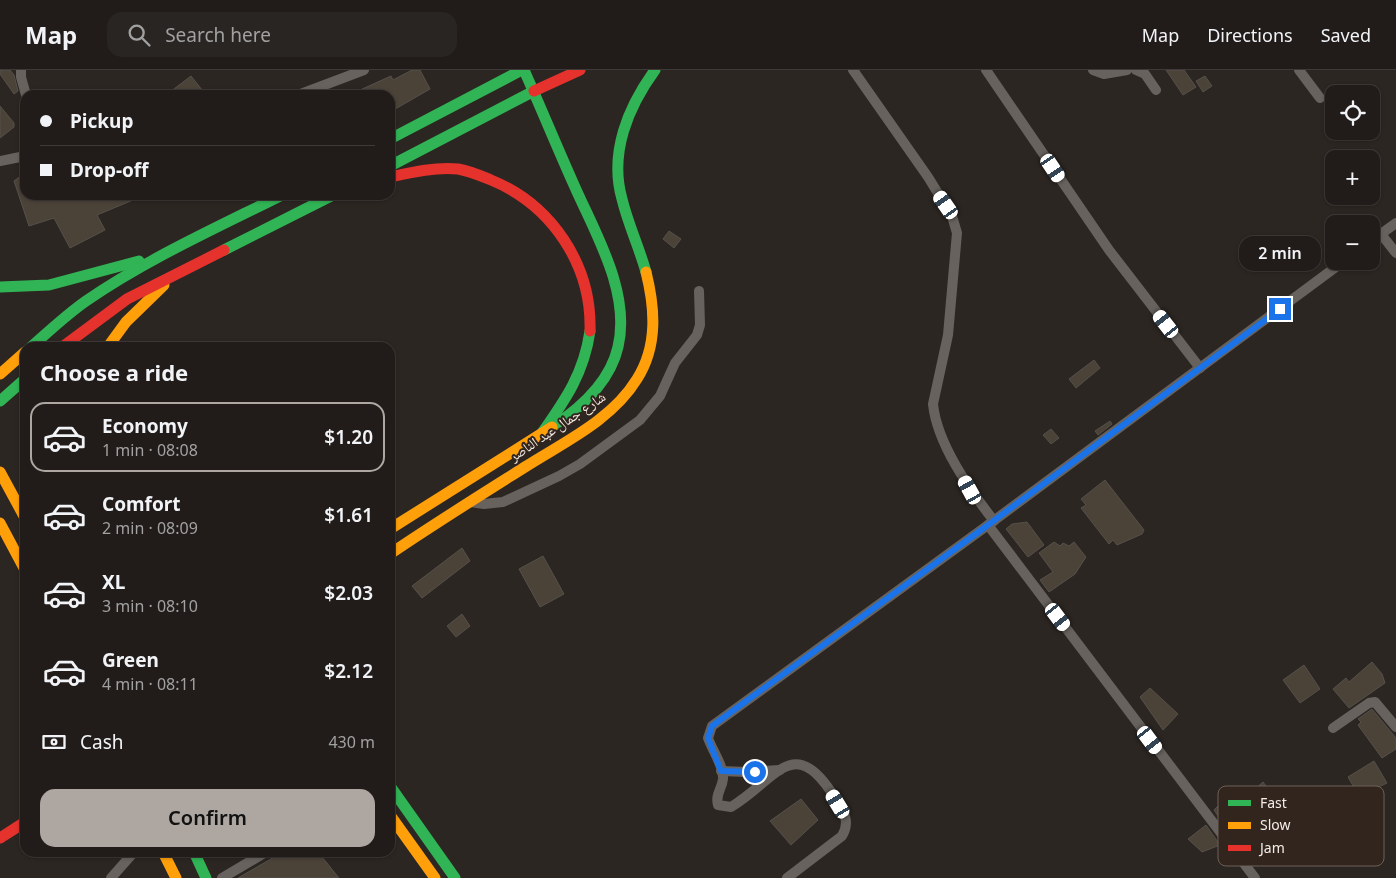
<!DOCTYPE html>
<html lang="en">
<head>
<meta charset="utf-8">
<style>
  :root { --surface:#211c1a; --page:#292523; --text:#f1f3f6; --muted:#a2a1a2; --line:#3e3a39; --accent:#aea7a1 }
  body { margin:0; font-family:"Noto Sans","Noto Naskh Arabic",sans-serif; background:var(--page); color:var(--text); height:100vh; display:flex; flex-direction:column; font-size:19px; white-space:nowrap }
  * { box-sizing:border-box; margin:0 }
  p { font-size:16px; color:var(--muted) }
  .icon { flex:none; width:28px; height:28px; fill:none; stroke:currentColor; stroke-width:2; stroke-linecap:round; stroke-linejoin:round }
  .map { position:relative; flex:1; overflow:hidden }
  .sheet { position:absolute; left:20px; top:272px; width:375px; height:515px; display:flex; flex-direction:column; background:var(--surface); border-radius:15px; box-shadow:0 1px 4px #0004,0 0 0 1px var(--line) }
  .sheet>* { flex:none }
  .guide { position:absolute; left:20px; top:20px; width:375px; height:110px; border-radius:15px; box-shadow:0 1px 4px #0004,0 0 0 1px var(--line); display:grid; align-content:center; height:110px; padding:0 20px; background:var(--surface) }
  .controls { position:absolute; left:1325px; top:15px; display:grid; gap:10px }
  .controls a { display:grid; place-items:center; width:55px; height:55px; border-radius:10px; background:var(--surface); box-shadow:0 1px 4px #0004,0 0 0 1px var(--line); font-size:25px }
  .end { position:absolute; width:22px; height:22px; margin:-11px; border:6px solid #1a73e8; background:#fff; box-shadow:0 0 0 2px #fff }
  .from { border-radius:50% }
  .bubble { position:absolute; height:35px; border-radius:15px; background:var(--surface); box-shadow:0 1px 4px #0004,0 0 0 1px var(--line); font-size:16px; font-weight:600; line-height:35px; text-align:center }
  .car { position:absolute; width:15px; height:30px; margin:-15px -8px; border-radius:6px; box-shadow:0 0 4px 1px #0007; background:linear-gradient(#fff 24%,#345 0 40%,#fff 0 76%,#345 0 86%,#fff 0) }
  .guide b { display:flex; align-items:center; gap:18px; height:48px; font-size:19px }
  .guide b+b { border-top:1px solid var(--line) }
  .guide i { width:12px; height:12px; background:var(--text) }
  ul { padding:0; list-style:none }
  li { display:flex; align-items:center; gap:15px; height:70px; margin:0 10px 8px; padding:0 10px; border:2px solid transparent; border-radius:15px }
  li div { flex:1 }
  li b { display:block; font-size:19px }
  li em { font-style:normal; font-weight:600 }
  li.on { border-color:var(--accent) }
  li>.icon { width:45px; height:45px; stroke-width:1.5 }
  h2 { padding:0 20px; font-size:22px; line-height:60px }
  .pay { display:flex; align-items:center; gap:12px; height:55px; padding:0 20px; font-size:19px }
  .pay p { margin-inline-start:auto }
  .button { display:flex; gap:10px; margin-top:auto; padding:10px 20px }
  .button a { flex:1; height:58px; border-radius:15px; background:var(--accent); color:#111; font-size:20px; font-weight:600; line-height:58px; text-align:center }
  header { display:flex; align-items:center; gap:30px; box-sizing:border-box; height:70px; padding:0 25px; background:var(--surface); border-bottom:1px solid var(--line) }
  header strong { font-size:24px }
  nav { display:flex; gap:28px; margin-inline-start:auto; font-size:18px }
  .search { width:350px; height:45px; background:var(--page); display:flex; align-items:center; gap:12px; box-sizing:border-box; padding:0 18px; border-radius:15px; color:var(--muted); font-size:19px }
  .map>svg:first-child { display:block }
  .building { fill:#4b4338; stroke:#54504b }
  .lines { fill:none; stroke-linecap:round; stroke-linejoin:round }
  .street { stroke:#67625e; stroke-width:10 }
  .fast { stroke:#30b455; stroke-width:11 }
  .slow { stroke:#ff9f0a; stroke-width:11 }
  .jam { stroke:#e5322d; stroke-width:11 }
  .route { stroke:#1a73e8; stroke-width:6 }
  .labels { text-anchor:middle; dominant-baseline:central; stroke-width:4; stroke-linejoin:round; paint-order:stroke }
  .street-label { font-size:14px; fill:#f4ece6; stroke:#31251d }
  .key { fill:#31251d; stroke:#6c6159; stroke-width:1 }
  .key-label { font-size:14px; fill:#f4ece6 }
</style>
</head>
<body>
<header>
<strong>Map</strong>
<div class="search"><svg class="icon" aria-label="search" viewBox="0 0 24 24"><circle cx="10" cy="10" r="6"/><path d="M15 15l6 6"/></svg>Search here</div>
<nav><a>Map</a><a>Directions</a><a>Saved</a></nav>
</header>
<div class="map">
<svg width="1396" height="808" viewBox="0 0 1396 808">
  <rect width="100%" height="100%" fill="#2c2622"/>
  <g class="building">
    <polygon points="0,0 10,0 14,5 18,21 14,24 0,4"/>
    <polygon points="412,0 420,0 430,19 390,42 390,25 349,25 391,6 393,10"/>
    <polygon points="1166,0 1184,0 1196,17 1183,25"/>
    <polygon points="191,6 206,25 166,25"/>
    <polygon points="1205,6 1212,16 1203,22 1196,11"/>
    <polygon points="0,36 14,53 14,57 0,68"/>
    <polygon points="25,103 25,125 145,125 97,145 105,160 70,178 54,148 29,156 14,111"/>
    <polygon points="669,161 681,169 674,178 663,169"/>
    <polygon points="1094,290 1100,298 1076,318 1069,309"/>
    <polygon points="1110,351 1112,354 1098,365 1095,361"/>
    <polygon points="1051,359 1059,368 1051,374 1043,365"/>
    <polygon points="1105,410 1144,460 1142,464 1117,475 1113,470 1109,474 1081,438 1086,435 1081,429"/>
    <polygon points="1027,452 1044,475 1028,487 1006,459 1012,454"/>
    <polygon points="1054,472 1060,476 1063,473 1069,476 1074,472 1086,487 1075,504 1049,522 1040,510 1053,502 1039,483"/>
    <polygon points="462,478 470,491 422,528 412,516"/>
    <polygon points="543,486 564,524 540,537 519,499"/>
    <polygon points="462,544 470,556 456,567 447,556"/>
    <polygon points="1372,592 1382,604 1385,613 1349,638 1333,619 1346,608 1349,612"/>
    <polygon points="1304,595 1320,619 1300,633 1283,610"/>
    <polygon points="1150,618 1178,644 1163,660 1140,627"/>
    <polygon points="1372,639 1396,668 1396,679 1382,688 1358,655 1361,652 1358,649"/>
    <polygon points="1374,691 1387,713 1359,726 1348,707"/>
    <polygon points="1263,712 1282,738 1251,756 1239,733"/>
    <polygon points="801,729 818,750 791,775 770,751"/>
    <polygon points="1221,733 1231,746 1224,755 1214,740"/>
    <polygon points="1206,755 1220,775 1202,782 1188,769"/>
    <polygon points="283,782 318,782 339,808 238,808"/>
  </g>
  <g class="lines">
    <g class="street">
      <polyline points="21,0 21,7 26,25"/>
      <path d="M853 0 928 107 952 146 957 163 948 265 933 334C937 374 970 420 994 451"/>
      <polyline points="986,0 1109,180 1200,298"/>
      <polyline points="1093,0 1104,4 1127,0"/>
      <polyline points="1136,0 1145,4 1156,20"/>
      <polyline points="1299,0 1320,28"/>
      <polyline points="298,25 364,0"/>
      <polyline points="0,91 25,86"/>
      <polyline points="1381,164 1396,183"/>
      <polyline points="1371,171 1396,153"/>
      <polyline points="471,432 484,434 503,432 559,406 580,394 640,350 660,326 675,293 697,265 700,255 699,221"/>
      <polyline points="988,455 1255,808"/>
      <polyline points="1333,658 1369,633 1375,632 1396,657"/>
      <polyline points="721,701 747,702 780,700"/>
      <polyline points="111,808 134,782"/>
      <polyline points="222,808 266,782"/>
      <path d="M787 808 842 766C851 751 843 741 835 728 794 661 776 710 731 737L718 735C715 724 722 719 723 709 724 696 712 680 708 668L712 656 988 455 1344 191"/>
    </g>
    <g class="fast">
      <path d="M524 0C541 38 557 77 574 115 595 163 631 222 618 277 610 312 581 338 552 357"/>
      <polyline points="390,69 522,0"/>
      <polyline points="390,96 534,21"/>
      <polyline points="224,180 333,125"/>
      <path d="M646 202C639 177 628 154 622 129 609 83 628 37 655 0"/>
      <polyline points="0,217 49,215 139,191"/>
      <path d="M30 278C48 262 66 245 86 231 147 189 216 158 282 125"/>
      <polyline points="0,331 25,309"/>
      <path d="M542 363C566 329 584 303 590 261"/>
      <polyline points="390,716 455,808"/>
      <polyline points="194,782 206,808"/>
    </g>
    <g class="slow">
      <polyline points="107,278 126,252 164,215"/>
      <polyline points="0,304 25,282"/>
      <polyline points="0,402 25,448"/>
      <polyline points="0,453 25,500"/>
      <polyline points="390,459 552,357"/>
      <path d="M390 484C434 454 479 426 525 397 564 372 612 350 637 309 658 276 655 238 646 202"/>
      <polyline points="390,745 435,808"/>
      <polyline points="163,782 176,808"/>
    </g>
    <g class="jam">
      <polyline points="534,21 580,0"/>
      <path d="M390 107C413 102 435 97 458 99 470 101 481 106 491 110 552 135 592 195 590 261"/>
      <polyline points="61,278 127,229 224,180"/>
      <polyline points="0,768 25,752"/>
    </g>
  </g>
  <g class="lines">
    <polyline class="route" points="755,702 721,701 708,668 712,656 988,455 1280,239"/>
  </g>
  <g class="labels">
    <g class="street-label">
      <text transform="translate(557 356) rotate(-34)">شارع جمال عبد الناصر</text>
    </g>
  </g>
  <rect x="1218" y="716" width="166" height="80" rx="8" class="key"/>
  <rect x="1228" y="730" width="23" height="6" fill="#30b455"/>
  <rect x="1228" y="752" width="23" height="7" fill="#ff9f0a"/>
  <rect x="1228" y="775" width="23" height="6" fill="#e5322d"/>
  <g class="key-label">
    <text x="1260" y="738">Fast</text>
    <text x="1260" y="760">Slow</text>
    <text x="1260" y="783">Jam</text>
  </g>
</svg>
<div class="controls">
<a><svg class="icon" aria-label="locate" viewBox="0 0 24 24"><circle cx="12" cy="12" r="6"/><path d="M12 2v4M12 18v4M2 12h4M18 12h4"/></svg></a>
<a>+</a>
<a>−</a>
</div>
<i class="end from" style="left:755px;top:702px"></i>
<i class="end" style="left:1280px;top:239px"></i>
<div class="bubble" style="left:1239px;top:166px;width:82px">2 min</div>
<i class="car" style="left:1053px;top:98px;rotate:146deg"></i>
<i class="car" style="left:946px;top:135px;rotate:325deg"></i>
<i class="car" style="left:1166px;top:254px;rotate:322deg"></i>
<i class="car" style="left:970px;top:420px;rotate:331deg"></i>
<i class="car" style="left:1058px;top:547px;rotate:143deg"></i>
<i class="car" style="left:1150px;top:670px;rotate:143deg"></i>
<i class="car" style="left:838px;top:734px;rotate:329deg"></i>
<div class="guide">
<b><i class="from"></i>Pickup</b>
<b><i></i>Drop-off</b>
</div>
<section class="sheet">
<h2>Choose a ride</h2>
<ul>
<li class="on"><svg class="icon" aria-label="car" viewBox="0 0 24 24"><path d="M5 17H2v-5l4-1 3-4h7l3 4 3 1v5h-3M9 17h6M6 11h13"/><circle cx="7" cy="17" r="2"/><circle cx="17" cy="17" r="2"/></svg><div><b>Economy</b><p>1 min · 08:08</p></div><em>$1.20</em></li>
<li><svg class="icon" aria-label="car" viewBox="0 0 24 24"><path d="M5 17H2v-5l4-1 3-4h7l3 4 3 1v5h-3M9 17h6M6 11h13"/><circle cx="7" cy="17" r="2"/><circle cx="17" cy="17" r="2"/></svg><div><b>Comfort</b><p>2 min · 08:09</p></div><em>$1.61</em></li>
<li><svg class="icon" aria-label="car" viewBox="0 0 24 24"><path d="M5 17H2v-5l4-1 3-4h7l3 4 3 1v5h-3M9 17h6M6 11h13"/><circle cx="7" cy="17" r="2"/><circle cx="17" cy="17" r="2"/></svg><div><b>XL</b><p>3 min · 08:10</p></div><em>$2.03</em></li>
<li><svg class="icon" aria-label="car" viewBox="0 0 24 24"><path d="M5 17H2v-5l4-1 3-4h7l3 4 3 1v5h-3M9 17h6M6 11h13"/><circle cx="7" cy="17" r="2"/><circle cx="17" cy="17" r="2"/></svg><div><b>Green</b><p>4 min · 08:11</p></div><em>$2.12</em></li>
</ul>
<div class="pay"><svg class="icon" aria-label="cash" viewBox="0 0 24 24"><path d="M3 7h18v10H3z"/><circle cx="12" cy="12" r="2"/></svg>Cash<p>430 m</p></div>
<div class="button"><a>Confirm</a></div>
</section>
</div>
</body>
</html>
